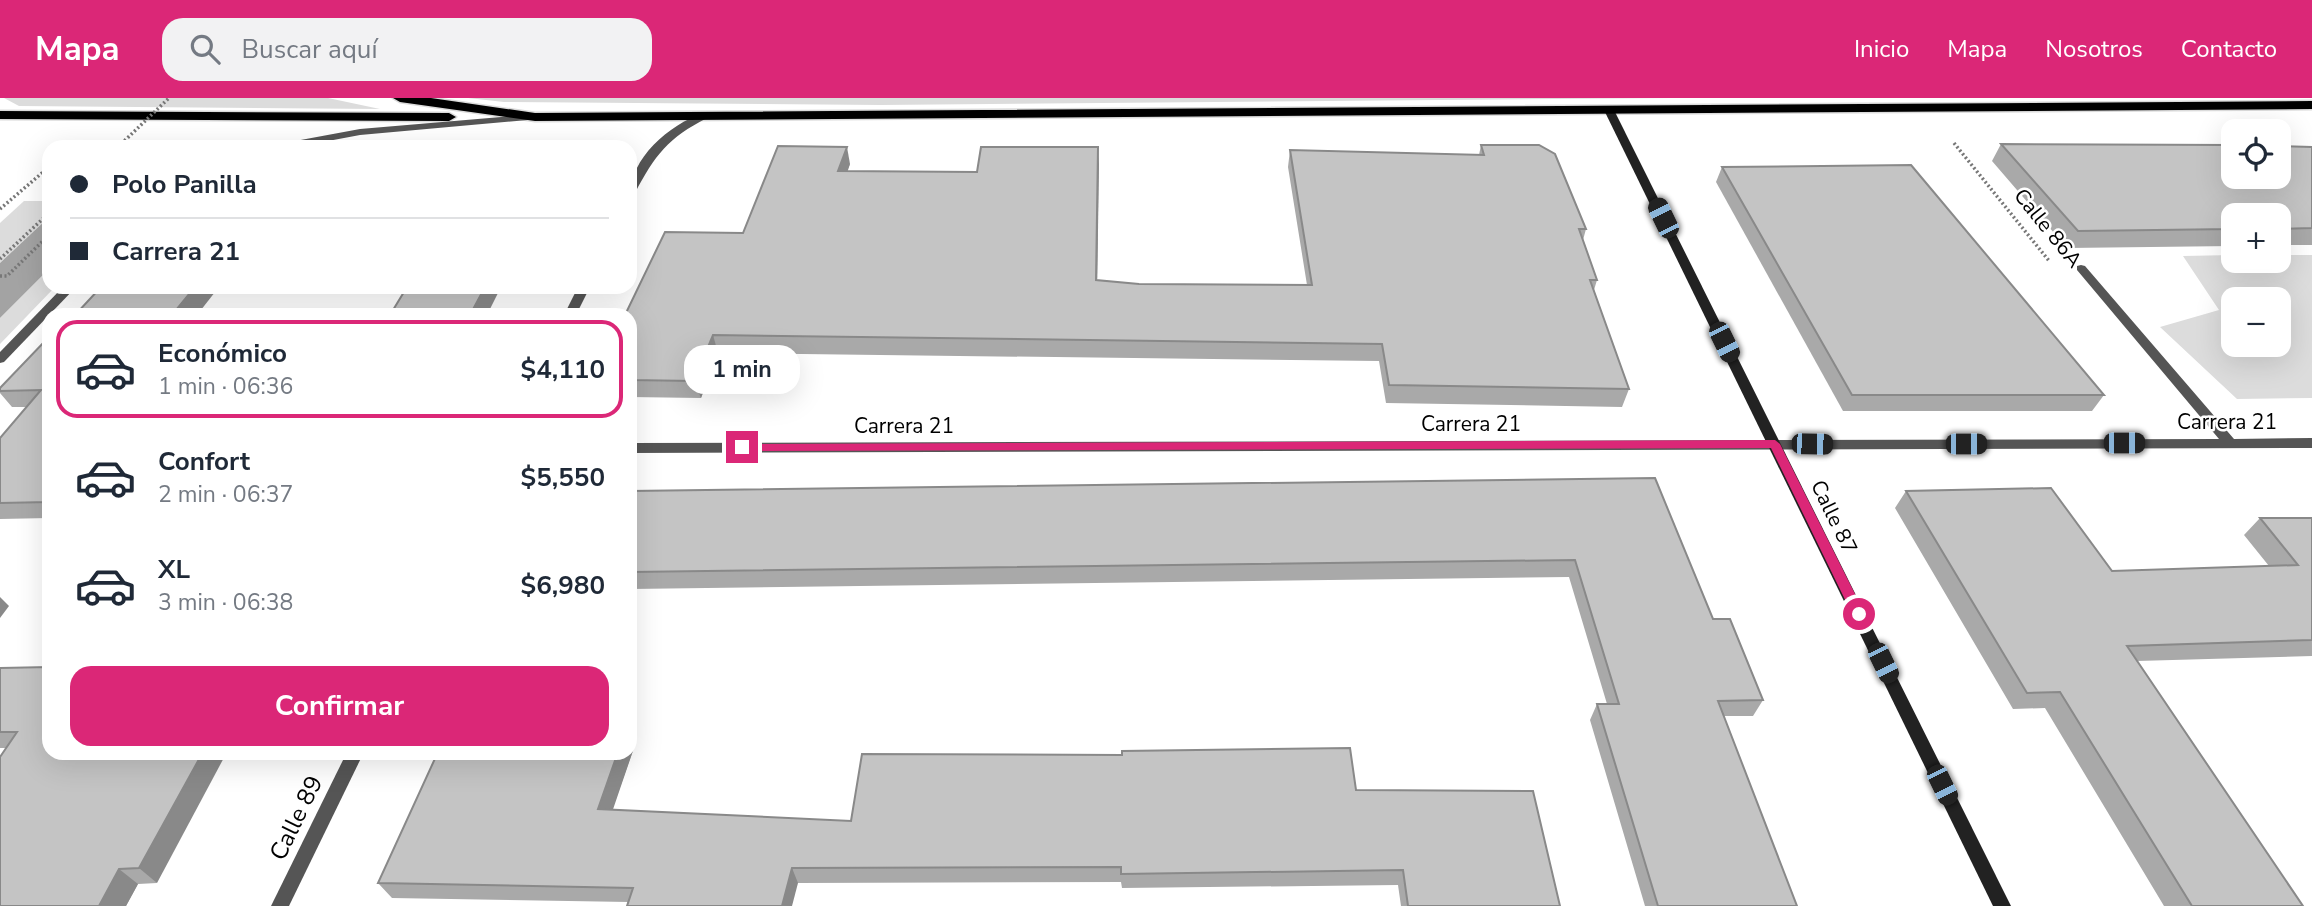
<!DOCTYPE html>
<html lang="es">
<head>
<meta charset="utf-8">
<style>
  :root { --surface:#fff; --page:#f2f2f3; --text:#1f2937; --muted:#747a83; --line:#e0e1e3; --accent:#db2777 }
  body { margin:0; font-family:"Nunito Sans",sans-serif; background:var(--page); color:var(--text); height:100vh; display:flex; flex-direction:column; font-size:26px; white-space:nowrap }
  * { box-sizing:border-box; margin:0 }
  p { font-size:23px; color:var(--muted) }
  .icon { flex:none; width:38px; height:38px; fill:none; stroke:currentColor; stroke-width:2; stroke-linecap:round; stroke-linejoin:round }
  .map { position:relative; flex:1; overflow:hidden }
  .panel { position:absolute; left:42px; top:210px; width:595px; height:452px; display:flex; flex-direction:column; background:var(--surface); border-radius:21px; box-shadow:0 7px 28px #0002 }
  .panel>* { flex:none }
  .hud { position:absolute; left:42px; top:42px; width:595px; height:154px; border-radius:21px; box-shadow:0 7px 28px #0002; display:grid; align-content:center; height:154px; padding:0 28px; background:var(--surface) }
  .buttons { position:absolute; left:2221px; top:21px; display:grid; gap:14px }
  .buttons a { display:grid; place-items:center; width:70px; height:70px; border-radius:14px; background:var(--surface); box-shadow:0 7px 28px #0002; font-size:35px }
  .end { position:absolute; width:32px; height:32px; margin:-16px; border:9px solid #db2777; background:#fff; box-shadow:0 0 0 4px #fff }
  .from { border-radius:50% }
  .bubble { position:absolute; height:49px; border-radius:21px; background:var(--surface); box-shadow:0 7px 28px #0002; font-size:23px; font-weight:700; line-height:49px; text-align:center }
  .car { position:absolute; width:21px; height:42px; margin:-21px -10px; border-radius:9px; box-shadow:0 0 5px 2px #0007; background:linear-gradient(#222 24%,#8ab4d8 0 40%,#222 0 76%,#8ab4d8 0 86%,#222 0) }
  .hud b { display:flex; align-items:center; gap:24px; height:66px; font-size:26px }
  .hud b+b { border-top:2px solid var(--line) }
  .hud i { width:18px; height:18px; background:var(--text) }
  ul { padding:12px 0 0; list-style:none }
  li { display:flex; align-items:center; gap:21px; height:98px; margin:0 14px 10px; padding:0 14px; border:4px solid transparent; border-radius:21px }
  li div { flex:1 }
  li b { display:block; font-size:26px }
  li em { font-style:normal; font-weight:700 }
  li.on { border-color:var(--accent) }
  li>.icon { width:63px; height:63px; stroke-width:1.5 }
  .button { display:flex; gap:14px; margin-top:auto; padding:14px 28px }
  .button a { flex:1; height:80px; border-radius:21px; background:var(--accent); color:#fff; font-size:28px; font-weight:700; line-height:80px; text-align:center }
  header { display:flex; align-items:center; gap:42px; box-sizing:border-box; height:98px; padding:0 35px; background:var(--accent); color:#fff }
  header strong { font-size:33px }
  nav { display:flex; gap:38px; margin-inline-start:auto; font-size:24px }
  .search { width:490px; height:63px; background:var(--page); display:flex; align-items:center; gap:18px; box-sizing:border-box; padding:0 24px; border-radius:21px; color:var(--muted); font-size:26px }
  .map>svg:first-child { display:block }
  .green { fill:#dcdcdc; fill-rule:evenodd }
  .water { fill:#a3a3a3 }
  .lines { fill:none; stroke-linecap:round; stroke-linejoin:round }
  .highway-casing { stroke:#dbdbdb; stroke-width:3 }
  .path { stroke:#777; stroke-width:3.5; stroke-dasharray:2 2.5; stroke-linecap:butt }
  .street { fill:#555; fill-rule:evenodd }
  .secondary { fill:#222; fill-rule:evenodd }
  .highway { fill:#000; fill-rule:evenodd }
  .path-bridge { stroke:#777; stroke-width:3.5; stroke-dasharray:2 2.5; stroke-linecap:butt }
  .wall { fill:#a9a9a9 }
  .shaded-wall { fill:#898989 }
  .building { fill:#c4c4c4; stroke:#898989; stroke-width:2 }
  .route { fill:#db2777 }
  .labels { text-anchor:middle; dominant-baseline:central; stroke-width:5; stroke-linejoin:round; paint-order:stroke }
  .street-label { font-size:21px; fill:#000; stroke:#fff }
  .near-street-label { font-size:24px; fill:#000; stroke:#fff }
</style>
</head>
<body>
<header>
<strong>Mapa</strong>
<div class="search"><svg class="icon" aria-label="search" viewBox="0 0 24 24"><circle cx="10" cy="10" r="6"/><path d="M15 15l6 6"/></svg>Buscar aquí</div>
<nav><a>Inicio</a><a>Mapa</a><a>Nosotros</a><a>Contacto</a></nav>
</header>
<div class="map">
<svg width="2312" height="808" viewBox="0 0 2312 808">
  <rect width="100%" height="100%" fill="#fff"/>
  <g class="green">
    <polygon points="4,0 328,0 380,11 19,8"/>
    <polygon points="468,0 1673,0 881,7 504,4"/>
    <polygon points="24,103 49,103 49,119 0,165 0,125"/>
    <path d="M2233 157V163H2278L2279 157H2312V300L2237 301 2160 229 2219 212 2183 158ZM2278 201V247H2233V201Z"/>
    <polygon points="49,171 49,189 55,189 0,246 0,220"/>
  </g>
  <polygon class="water" points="49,119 49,171 0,220 0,165"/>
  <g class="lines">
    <g class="highway-casing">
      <g id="highway">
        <polygon points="393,0 431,0 535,15 2312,3 2312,11 535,23 400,4"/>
        <polygon points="0,13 449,15 456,19 449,23 0,21"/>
      </g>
    </g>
    <g class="path">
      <polyline points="1954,45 2050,164"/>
      <polyline points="0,111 49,69"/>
      <polyline points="0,161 49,115"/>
      <polyline points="0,178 7,178 49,137"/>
    </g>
    <g class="street">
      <path d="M703 15 708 18 707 20C668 40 655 57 635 95L630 98C630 60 669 27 703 15Z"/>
      <polygon points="535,16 539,17 539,21 360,37 296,49 274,49 279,46 360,31"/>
      <polygon points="2081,167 2085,168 2234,341 2312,340 2312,350 630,355 630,345 2219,341 2077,172 2077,168"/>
      <polygon points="63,189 76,189 4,264 0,265 0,254"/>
      <polygon points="578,189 590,189 576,217 564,217"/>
      <polygon points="347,654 364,654 289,808 271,808"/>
    </g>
    <polygon class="secondary" points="1605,8 1613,10 2011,808 1993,808 1603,10"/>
    <use href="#highway" class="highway"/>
    <polyline class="path-bridge" points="118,49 169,0"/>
  </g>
  <g class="wall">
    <polygon points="2001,46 2312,49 2312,147 2278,147 2278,117 2233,117 2233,148 2067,150 1992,63"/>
    <polygon points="1481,47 1586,131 1583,142 1597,182 1594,192 1629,291 1622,309 1386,305 1379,263 718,255 701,300 630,299 630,217 743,135 850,66 847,73 977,74 1098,49 1097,182 1139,186 1307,187 1288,69 1290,52 1479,57"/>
    <polygon points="1722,69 2104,297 2092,313 1843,313 1716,84"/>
    <polygon points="49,242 49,420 0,421 0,340 27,309 12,309 0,295 0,290"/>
    <polygon points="1655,380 1713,521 1763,602 1753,618 1724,618 1797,808 1645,808 1590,622 1597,606 1607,606 1569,479 630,491 630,393"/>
    <polygon points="1906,393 2112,473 2269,468 2244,437 2260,420 2312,420 2312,558 2137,563 2303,808 2164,808 2045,610 2013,611 1895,410"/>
    <polygon points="0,570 157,785 138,786 126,808 6,650 0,650"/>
    <polygon points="636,644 612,712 851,723 1356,692 1560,808 1401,808 1398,787 1122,790 1121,784 798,785 629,804 392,800 378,785"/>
  </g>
  <g class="shaded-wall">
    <polygon points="847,49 850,66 842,90 838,73"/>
    <polygon points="1098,49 1099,66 1097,199 1096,182"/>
    <polygon points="195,189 219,189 197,217 172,217"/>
    <polygon points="485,189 501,189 487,217 470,217"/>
    <polygon points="713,237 718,255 701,300 694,283"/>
    <polygon points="0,499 9,508 0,520"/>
    <polygon points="630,634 636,644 608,726 598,711 618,654 630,654"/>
    <polygon points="203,654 227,654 157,785 139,770"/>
    <polygon points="792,770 798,785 792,808 782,808"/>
    <polygon points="119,771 138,786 126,808 99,808"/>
  </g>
  <g class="building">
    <polygon points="2001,46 2233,47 2233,79 2278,79 2278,48 2312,49 2312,130 2278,131 2278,117 2233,117 2233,131 2078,133"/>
    <polygon points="1481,47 1539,47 1555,56 1586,131 1579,131 1597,182 1590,182 1629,291 1389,287 1382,246 713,237 694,283 630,282 630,217 625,217 665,134 743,135 778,48 847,49 838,73 977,74 981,49 1098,49 1096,182 1139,186 1312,187 1290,52 1484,57"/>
    <polygon points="1911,67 2104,297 1852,297 1722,69"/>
    <polygon points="101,189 195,189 172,217 75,217"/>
    <polygon points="407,189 485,189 470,217 390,217"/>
    <polygon points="46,242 49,242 49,404 0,405 0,340 41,292 0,293 0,290"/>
    <polygon points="1655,380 1713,521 1730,521 1763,602 1718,603 1797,808 1658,808 1597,606 1619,606 1575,462 630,474 630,393"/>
    <polygon points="2051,390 2112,473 2298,467 2260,420 2312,420 2312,542 2127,548 2303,808 2192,808 2060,594 2027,595 1906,393"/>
    <polygon points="49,569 49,654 203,654 139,770 119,771 99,808 0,808 0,659 17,634 0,634 0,570"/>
    <polygon points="1350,650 1356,692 1533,693 1560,808 1408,808 1403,772 1121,776 1121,769 792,770 782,808 627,808 633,790 378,785 438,654 618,654 598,711 851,723 862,656 1122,657 1122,653"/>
  </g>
  <polygon class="route" points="1775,342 1780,346 1865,516 1863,520 1854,520 1771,350 742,353 737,349 742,346"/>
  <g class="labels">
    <g class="street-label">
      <text transform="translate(2048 130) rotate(51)">Calle 86A</text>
      <text x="2227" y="324">Carrera 21</text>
      <text x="1471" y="326">Carrera 21</text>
      <text x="904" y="328">Carrera 21</text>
      <text transform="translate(1834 419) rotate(64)">Calle 87</text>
    </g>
    <g class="near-street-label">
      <text transform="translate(296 720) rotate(-64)">Calle 89</text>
    </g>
  </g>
</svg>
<div class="buttons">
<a><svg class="icon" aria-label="locate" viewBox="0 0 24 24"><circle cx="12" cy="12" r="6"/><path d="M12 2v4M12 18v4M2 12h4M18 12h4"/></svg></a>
<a>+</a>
<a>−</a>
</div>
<i class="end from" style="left:1859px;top:516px"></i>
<i class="end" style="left:742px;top:349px"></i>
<div class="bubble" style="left:684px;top:247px;width:116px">1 min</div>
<i class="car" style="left:1663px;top:120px;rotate:334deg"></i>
<i class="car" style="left:1724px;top:244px;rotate:154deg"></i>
<i class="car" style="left:2124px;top:345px;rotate:90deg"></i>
<i class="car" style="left:1812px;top:346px;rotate:91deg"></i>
<i class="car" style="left:1966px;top:346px;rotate:90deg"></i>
<i class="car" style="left:1883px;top:565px;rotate:154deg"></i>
<i class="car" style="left:1942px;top:687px;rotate:154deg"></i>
<div class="hud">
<b><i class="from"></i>Polo Panilla</b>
<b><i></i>Carrera 21</b>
</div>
<section class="panel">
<ul>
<li class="on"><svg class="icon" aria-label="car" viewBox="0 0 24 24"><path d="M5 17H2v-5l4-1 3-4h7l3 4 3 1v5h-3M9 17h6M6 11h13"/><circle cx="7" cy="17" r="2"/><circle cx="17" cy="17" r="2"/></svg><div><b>Económico</b><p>1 min · 06:36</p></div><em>$4,110</em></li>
<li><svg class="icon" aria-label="car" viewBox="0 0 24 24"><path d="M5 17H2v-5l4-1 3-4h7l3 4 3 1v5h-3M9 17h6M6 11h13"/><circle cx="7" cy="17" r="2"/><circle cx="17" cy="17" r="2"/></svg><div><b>Confort</b><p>2 min · 06:37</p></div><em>$5,550</em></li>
<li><svg class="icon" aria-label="car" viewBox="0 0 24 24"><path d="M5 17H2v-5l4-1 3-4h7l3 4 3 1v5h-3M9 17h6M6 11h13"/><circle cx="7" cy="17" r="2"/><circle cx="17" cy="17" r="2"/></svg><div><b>XL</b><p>3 min · 06:38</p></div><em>$6,980</em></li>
</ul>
<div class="button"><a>Confirmar</a></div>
</section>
</div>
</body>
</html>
